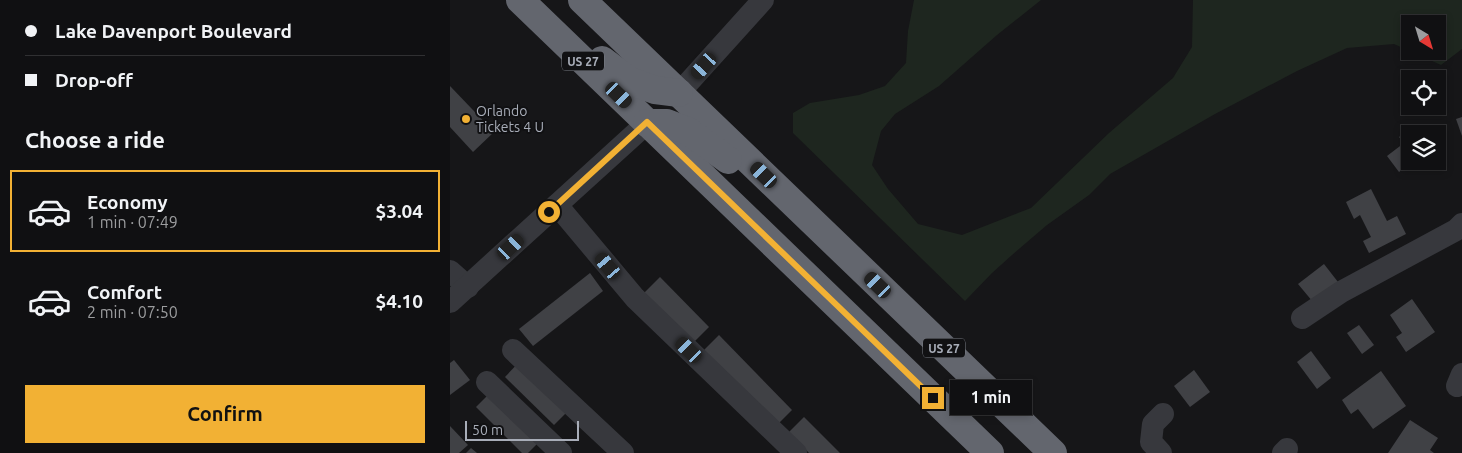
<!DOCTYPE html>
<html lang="en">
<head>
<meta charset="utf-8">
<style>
  :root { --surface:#101012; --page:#19191b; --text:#f1f3f6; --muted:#9c9d9f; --line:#303032; --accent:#f2b134 }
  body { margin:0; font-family:Ubuntu,sans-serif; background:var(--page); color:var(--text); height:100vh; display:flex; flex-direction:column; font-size:19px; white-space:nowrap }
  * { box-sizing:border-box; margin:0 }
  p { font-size:16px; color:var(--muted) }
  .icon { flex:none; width:28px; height:28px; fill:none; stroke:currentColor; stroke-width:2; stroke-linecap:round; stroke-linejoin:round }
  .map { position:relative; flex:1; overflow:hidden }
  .side { display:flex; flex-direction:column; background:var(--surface); width:450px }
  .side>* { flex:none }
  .top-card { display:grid; align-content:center; height:110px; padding:0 25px; background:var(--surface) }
  .needle { width:32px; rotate:142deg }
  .tools { position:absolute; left:951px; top:15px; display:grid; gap:10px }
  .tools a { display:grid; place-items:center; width:45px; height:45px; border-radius:0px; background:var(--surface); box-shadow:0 2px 8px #0003,0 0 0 1px var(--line); font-size:25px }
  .scale { position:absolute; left:15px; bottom:12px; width:114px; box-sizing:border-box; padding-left:5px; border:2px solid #a8adb8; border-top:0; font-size:14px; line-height:18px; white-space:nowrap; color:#a8adb8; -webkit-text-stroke:4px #111113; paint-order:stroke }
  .end { position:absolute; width:22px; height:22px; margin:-11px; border:6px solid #f2b134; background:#111; box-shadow:0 0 0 2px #111 }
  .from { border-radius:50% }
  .bubble { position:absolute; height:35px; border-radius:0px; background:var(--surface); box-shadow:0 2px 8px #0003,0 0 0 1px var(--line); font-size:16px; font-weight:600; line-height:35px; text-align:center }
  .car { position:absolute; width:15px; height:30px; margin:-15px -8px; border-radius:6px; box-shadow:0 0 4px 1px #0007; background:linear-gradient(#222 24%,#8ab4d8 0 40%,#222 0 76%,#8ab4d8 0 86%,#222 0) }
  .top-card b { display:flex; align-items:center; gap:18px; height:48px; font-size:19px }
  .top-card b+b { border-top:1px solid var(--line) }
  .top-card i { width:12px; height:12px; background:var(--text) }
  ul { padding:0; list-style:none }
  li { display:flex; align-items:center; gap:15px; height:82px; margin:0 10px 8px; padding:0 15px; border:2px solid transparent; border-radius:0px }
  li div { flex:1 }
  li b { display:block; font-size:19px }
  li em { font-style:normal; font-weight:600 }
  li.active { border-color:var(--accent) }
  li>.icon { width:45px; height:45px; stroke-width:1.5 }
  h2 { padding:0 25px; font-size:22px; line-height:60px }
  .primary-button { display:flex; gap:10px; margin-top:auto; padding:10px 25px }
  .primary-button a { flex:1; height:58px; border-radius:0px; background:var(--accent); color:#111; font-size:20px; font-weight:600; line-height:58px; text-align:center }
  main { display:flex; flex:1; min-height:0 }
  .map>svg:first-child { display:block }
  .green { fill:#1e261f }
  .building { fill:#404145 }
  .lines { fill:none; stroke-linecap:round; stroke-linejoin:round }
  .minor { stroke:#37383d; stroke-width:22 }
  .highway { stroke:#63666e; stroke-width:28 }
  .route { stroke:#f2b134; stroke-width:6 }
  .poi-dot { fill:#f2b134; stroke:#111113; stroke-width:2 }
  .labels { text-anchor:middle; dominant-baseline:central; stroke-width:4; stroke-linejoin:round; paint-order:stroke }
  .shield { fill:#111113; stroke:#7b7e86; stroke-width:1 }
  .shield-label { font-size:12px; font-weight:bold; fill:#a8adb8 }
  .poi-label { font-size:14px; fill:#a8adb8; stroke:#111113; text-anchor:start }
</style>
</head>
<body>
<main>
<section class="side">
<div class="top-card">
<b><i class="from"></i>Lake Davenport Boulevard</b>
<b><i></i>Drop-off</b>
</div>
<h2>Choose a ride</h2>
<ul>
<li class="active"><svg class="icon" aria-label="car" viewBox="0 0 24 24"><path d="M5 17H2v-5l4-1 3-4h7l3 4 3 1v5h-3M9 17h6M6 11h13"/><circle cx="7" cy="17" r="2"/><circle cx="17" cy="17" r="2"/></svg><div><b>Economy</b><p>1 min · 07:49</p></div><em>$3.04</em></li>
<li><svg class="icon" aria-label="car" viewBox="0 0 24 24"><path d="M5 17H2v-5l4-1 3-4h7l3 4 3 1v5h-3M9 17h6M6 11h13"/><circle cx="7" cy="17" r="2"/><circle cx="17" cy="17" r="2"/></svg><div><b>Comfort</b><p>2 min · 07:50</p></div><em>$4.10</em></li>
</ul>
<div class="primary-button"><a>Confirm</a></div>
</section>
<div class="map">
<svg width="1012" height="453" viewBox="0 0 1012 453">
  <rect width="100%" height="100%" fill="#161618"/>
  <polygon class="green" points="464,0 591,0 547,35 489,86 445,114 431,131 422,165 438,189 468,224 512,235 581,208 659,133 723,78 742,47 743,0 1012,0 1012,49 991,65 960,51 988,51 988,24 960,24 960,51 944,44 897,48 847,71 765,114 660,174 639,195 597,225 562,255 542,273 515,301 343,133 343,113 360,103 409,95 435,86 456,63 458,31"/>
  <g class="building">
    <polygon points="0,86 44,132 23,152 0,127"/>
    <polygon points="1012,117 1012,136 1006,119"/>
    <polygon points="966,124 973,134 960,134 960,161 963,161 949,172 937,156 954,143 949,137"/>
    <polygon points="974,161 986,161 978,167"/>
    <polygon points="921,189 937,221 947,216 956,234 919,253 913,241 921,237 910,215 904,219 896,202"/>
    <polygon points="874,264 888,282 863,302 848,284"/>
    <polygon points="140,273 153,291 83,346 69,329"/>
    <polygon points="210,277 259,327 243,343 194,293"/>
    <polygon points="962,299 985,332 956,352 946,337 952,333 940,315"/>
    <polygon points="909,325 924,345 912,354 897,333"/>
    <polygon points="269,335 342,410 327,425 254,350"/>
    <polygon points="861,351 881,378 867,389 847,362"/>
    <polygon points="4,360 20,380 0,395 0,363"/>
    <polygon points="70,361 120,409 104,425 55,377"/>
    <polygon points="744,370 760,392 740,407 724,386"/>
    <polygon points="931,371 956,406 923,429 908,409 901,414 892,400"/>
    <polygon points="42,391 91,440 78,453 72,453 26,407"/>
    <polygon points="354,417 390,453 359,453 339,432"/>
    <polygon points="960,420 988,438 980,450 984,453 938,453"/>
    <polygon points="0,426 18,445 9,453 0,453"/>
    <polygon points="21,448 27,453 16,453"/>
  </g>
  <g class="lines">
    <g class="minor">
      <polyline points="229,93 313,0"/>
      <polyline points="107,205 185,298 346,453"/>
      <polyline points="0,271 18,287"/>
      <polyline points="0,302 197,123"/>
      <polyline points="852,318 891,292 1006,230 1012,224"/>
      <polyline points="63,350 173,453"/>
      <polyline points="37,382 111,453"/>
      <polyline points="1007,386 1012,374"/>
      <polyline points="711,453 701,442 703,424 713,414"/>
      <polyline points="833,453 837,449"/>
    </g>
    <g class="highway">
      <polyline points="70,0 540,453"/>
      <polyline points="132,0 603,453"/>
      <polyline points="152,60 180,81 205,90 229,93"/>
      <polyline points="197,123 217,123 238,131 278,160"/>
    </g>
  </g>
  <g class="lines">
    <polyline class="route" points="99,212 197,122 483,398"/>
  </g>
  <circle class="poi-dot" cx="16" cy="119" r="5"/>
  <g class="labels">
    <g class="shield">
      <rect x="112" y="51.5" width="42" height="19" rx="4"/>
      <rect x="473" y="338.5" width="42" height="19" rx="4"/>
    </g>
    <g class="shield-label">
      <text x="133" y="61">US 27</text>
      <text x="494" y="348">US 27</text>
    </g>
    <g class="poi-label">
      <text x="26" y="111">Orlando<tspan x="26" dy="16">Tickets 4 U</tspan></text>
    </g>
  </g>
</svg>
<div class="tools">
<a><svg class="needle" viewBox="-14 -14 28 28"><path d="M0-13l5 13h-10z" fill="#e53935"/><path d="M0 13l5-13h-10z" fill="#9c9d9f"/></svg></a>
<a><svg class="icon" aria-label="locate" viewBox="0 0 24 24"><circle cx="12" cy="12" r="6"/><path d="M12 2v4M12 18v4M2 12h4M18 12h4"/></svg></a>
<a><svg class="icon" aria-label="layers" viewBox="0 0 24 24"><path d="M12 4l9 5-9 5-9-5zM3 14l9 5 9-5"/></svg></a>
</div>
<div class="scale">50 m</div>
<i class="end from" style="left:99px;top:212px"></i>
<i class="end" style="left:483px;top:398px"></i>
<div class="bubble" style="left:500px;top:380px;width:82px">1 min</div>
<i class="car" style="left:254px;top:66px;rotate:222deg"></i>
<i class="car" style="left:169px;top:95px;rotate:134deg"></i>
<i class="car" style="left:314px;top:175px;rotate:314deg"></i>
<i class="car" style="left:61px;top:247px;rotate:47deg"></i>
<i class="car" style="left:158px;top:266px;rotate:320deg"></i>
<i class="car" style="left:428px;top:285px;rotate:314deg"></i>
<i class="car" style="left:239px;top:350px;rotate:314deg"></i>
</div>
</main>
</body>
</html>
